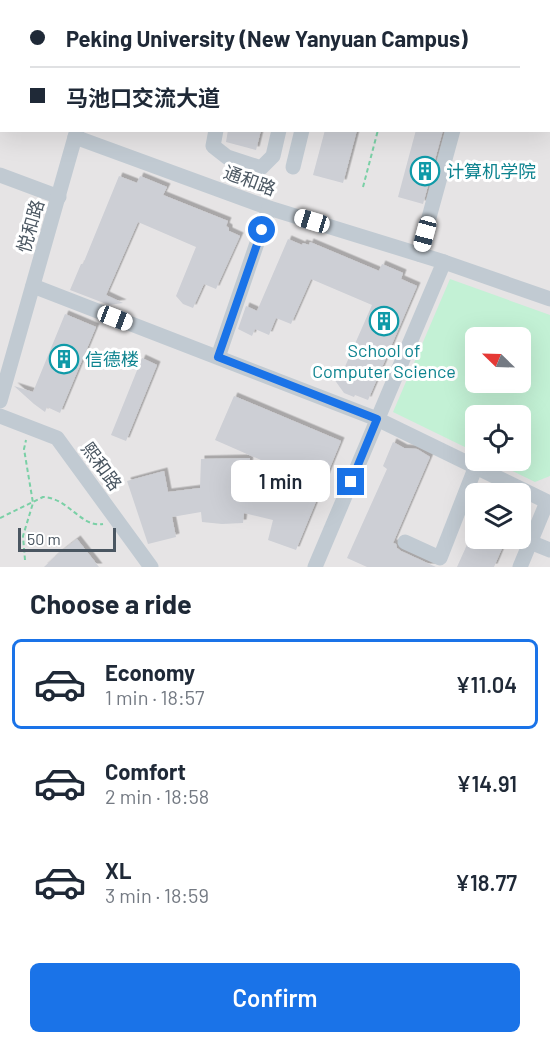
<!DOCTYPE html>
<html lang="en">
<head>
<meta charset="utf-8">
<style>
  :root { --surface:#fff; --page:#f2f2f3; --text:#1f2937; --muted:#747a83; --line:#e0e1e3; --accent:#1a73e8 }
  body { margin:0; font-family:Barlow,"Noto Sans SC",sans-serif; background:var(--page); color:var(--text); height:100vh; display:flex; flex-direction:column; font-size:22px; white-space:nowrap }
  * { box-sizing:border-box; margin:0 }
  p { font-size:20px; color:var(--muted) }
  .icon { flex:none; width:33px; height:33px; fill:none; stroke:currentColor; stroke-width:2; stroke-linecap:round; stroke-linejoin:round }
  .map { position:relative; height:567px; overflow:hidden }
  .drawer { display:flex; flex-direction:column; background:var(--surface); flex:1 }
  .drawer>* { flex:none }
  .hud { position:absolute; left:0px; top:0px; width:550px; height:132px; box-shadow:0 6px 24px #0002; display:grid; align-content:center; height:132px; padding:0 30px; background:var(--surface) }
  .needle { width:39px; rotate:293deg }
  .fabs { position:absolute; left:465px; top:327px; display:grid; gap:12px }
  .fabs a { display:grid; place-items:center; width:66px; height:66px; border-radius:9px; background:var(--surface); box-shadow:0 6px 24px #0002; font-size:30px }
  .scale { position:absolute; left:18px; bottom:15px; width:98px; box-sizing:border-box; padding-left:6px; border:3px solid #4a5661; border-top:0; font-size:16px; line-height:21px; white-space:nowrap; color:#4a5661; -webkit-text-stroke:4px #fff; paint-order:stroke }
  .end { position:absolute; width:27px; height:27px; margin:-14px; border:8px solid #1a73e8; background:#fff; box-shadow:0 0 0 3px #fff }
  .from { border-radius:50% }
  .bubble { position:absolute; height:42px; border-radius:9px; background:var(--surface); box-shadow:0 6px 24px #0002; font-size:20px; font-weight:600; line-height:42px; text-align:center }
  .car { position:absolute; width:18px; height:36px; margin:-18px -9px; border-radius:8px; box-shadow:0 0 4px 2px #0007; background:linear-gradient(#fff 24%,#345 0 40%,#fff 0 76%,#345 0 86%,#fff 0) }
  .hud b { display:flex; align-items:center; gap:21px; height:57px; font-size:22px }
  .hud b+b { border-top:2px solid var(--line) }
  .hud i { width:15px; height:15px; background:var(--text) }
  ul { padding:0; list-style:none }
  li { display:flex; align-items:center; gap:18px; height:90px; margin:0 12px 9px; padding:0 18px; border:3px solid transparent; border-radius:9px }
  li div { flex:1 }
  li b { display:block; font-size:22px }
  li em { font-style:normal; font-weight:600 }
  li.on { border-color:var(--accent) }
  li>.icon { width:54px; height:54px; stroke-width:1.5 }
  h2 { padding:0 30px; font-size:27px; line-height:72px }
  .primary-button { display:flex; gap:12px; margin-top:auto; padding:12px 30px }
  .primary-button a { flex:1; height:69px; border-radius:9px; background:var(--accent); color:#fff; font-size:24px; font-weight:600; line-height:69px; text-align:center }
  .map>svg:first-child { display:block }
  .education { fill:#e6e4e5; fill-rule:evenodd }
  .green { fill:#c3f1d5; fill-rule:evenodd }
  .building { fill:#cdcfd5; filter:url(#shadow) }
  .lines { fill:none; stroke-linecap:round; stroke-linejoin:round }
  .path { stroke:#7ad0a6; stroke-width:2; stroke-dasharray:4.5 3; stroke-linecap:butt }
  .minor { stroke:#c1cad2; stroke-width:15 }
  .route { stroke:#1a73e8; stroke-width:8 }
  .labels { text-anchor:middle; dominant-baseline:central; stroke-width:6; stroke-linejoin:round; paint-order:stroke }
  .culture-label { font-size:18px; fill:#0d838f; stroke:#fff; text-anchor:start }
  .street-label { font-size:18px; fill:#4a5661; stroke:#fff }
</style>
</head>
<body>
<div class="map">
<svg width="550" height="567" viewBox="0 0 550 567">
  <defs>
    <filter id="shadow"><feDropShadow dx="3.5" dy="-3.5" stdDeviation="0" flood-color="#0004"/></filter>
  </defs>
  <rect width="100%" height="100%" fill="#f5f3f3"/>
  <path class="education" d="M0 0H550V567H0ZM2 2H549V130H2ZM476 338H520V382H476ZM476 416H520V460H476ZM476 494H520V538H476Z"/>
  <path class="green" d="M450 279 550 315V476L535 482 492 461 520 460V416H476L475 452 393 412ZM476 338H520V382H476Z"/>
  <g class="building">
    <polygon points="228,130 261,130 256,150 226,142"/>
    <polygon points="325,130 357,130 343,183 313,175"/>
    <polygon points="416,130 443,130 423,204 398,197"/>
    <polygon points="119,176 137,183 140,176 167,187 163,195 228,221 226,226 229,228 229,231 240,236 216,289 204,284 193,308 183,304 176,296 196,247 138,222 106,295 123,303 109,305 70,290 81,264 83,264"/>
    <polygon points="288,239 302,245 303,243 309,245 310,242 379,271 382,264 403,273 401,279 417,286 368,400 355,395 354,397 344,393 334,379 340,378 372,305 311,279 291,324 276,318 269,335 255,329 252,336 238,329 246,306 257,311"/>
    <polygon points="65,314 96,327 60,413 47,407 45,412 34,404 14,386 33,392"/>
    <polygon points="142,358 157,365 126,441 111,435"/>
    <polygon points="234,396 341,441 296,550 268,540 273,520 244,513 243,523 222,524 202,522 201,512 172,517 176,537 148,544 127,481 164,471 168,492 200,488 201,459 250,458 247,487 280,494 286,471 215,440"/>
    <polygon points="393,442 404,448 417,449 430,457 393,543 396,544 397,548 401,551 436,567 367,567 347,558 387,469 383,466"/>
    <polygon points="470,538 499,538 497,544 503,546 494,567 457,567"/>
    <polygon points="77,539 99,567 44,567 58,554"/>
  </g>
  <g class="lines">
    <g class="path">
      <polyline points="363,187 378,130"/>
      <path d="M0 518 43 497C69 498 81 528 103 524"/>
      <polyline points="25,560 23,536 33,503 24,449 26,440"/>
    </g>
    <g class="minor">
      <polyline points="132,0 138,2"/>
      <polyline points="469,0 475,2"/>
      <polyline points="113,2 113,0"/>
      <polyline points="290,2 290,0"/>
      <polyline points="386,2 387,0"/>
      <polyline points="489,2 489,0"/>
      <polyline points="549,113 550,113"/>
      <polyline points="216,130 213,146 227,157 261,168 273,156 279,130"/>
      <polyline points="75,137 269,208 444,262 550,299"/>
      <polyline points="293,167 302,130"/>
      <polyline points="0,175 59,197"/>
      <polyline points="419,254 453,130"/>
      <polyline points="33,286 377,419 550,503"/>
      <polyline points="218,357 269,208"/>
      <polyline points="0,401 77,130"/>
      <polyline points="0,416 57,438 151,567"/>
      <polyline points="520,538 550,550"/>
      <polyline points="405,542 440,558 476,466"/>
      <polyline points="315,567 444,262"/>
      <polyline points="520,567 547,502"/>
    </g>
  </g>
  <g class="lines">
    <polyline class="route" points="262,230 218,357 377,419 351,482"/>
  </g>
  <defs>
    <g id="building-ring" transform="scale(1.5)"><circle r="9.5" fill="#fff" stroke="#0f9aa8" stroke-width="1.5"/><path d="M-4-6H4V6H1V3H-1V6H-4ZM-2.5-4.3h1.7v1.8h-1.7ZM.8-4.3h1.7v1.8H.8ZM-2.5-1h1.7V.8h-1.7ZM.8-1h1.7V.8H.8Z" fill="#0f9aa8"/></g>
  </defs>
  <g fill-rule="evenodd">
    <use href="#building-ring" x="425" y="171"/>
    <use href="#building-ring" x="384" y="321"/>
    <use href="#building-ring" x="64" y="359"/>
  </g>
  <g class="labels">
    <g class="culture-label">
      <text x="446" y="171">计算机学院</text>
      <text x="384" y="350" text-anchor="middle">School of<tspan x="384" dy="21">Computer Science</tspan></text>
      <text x="85" y="359">信德楼</text>
    </g>
    <g class="street-label">
      <text transform="translate(250 180) rotate(20)">通和路</text>
      <text transform="translate(30 226) rotate(-74)">悦和路</text>
      <text transform="translate(102 466) rotate(54)">熙和路</text>
    </g>
  </g>
</svg>
<div class="fabs">
<a><svg class="needle" viewBox="-14 -14 28 28"><path d="M0-13l5 13h-10z" fill="#e53935"/><path d="M0 13l5-13h-10z" fill="#747a83"/></svg></a>
<a><svg class="icon" aria-label="locate" viewBox="0 0 24 24"><circle cx="12" cy="12" r="6"/><path d="M12 2v4M12 18v4M2 12h4M18 12h4"/></svg></a>
<a><svg class="icon" aria-label="layers" viewBox="0 0 24 24"><path d="M12 4l9 5-9 5-9-5zM3 14l9 5 9-5"/></svg></a>
</div>
<div class="scale">50 m</div>
<i class="end from" style="left:262px;top:230px"></i>
<i class="end" style="left:351px;top:482px"></i>
<div class="bubble" style="left:231px;top:460px;width:99px">1 min</div>
<i class="car" style="left:312px;top:221px;rotate:287deg"></i>
<i class="car" style="left:425px;top:234px;rotate:195deg"></i>
<i class="car" style="left:115px;top:318px;rotate:111deg"></i>
<div class="hud">
<b><i class="from"></i>Peking University (New Yanyuan Campus)</b>
<b><i></i>马池口交流大道</b>
</div>
</div>
<section class="drawer">
<h2>Choose a ride</h2>
<ul>
<li class="on"><svg class="icon" aria-label="car" viewBox="0 0 24 24"><path d="M5 17H2v-5l4-1 3-4h7l3 4 3 1v5h-3M9 17h6M6 11h13"/><circle cx="7" cy="17" r="2"/><circle cx="17" cy="17" r="2"/></svg><div><b>Economy</b><p>1 min · 18:57</p></div><em>¥11.04</em></li>
<li><svg class="icon" aria-label="car" viewBox="0 0 24 24"><path d="M5 17H2v-5l4-1 3-4h7l3 4 3 1v5h-3M9 17h6M6 11h13"/><circle cx="7" cy="17" r="2"/><circle cx="17" cy="17" r="2"/></svg><div><b>Comfort</b><p>2 min · 18:58</p></div><em>¥14.91</em></li>
<li><svg class="icon" aria-label="car" viewBox="0 0 24 24"><path d="M5 17H2v-5l4-1 3-4h7l3 4 3 1v5h-3M9 17h6M6 11h13"/><circle cx="7" cy="17" r="2"/><circle cx="17" cy="17" r="2"/></svg><div><b>XL</b><p>3 min · 18:59</p></div><em>¥18.77</em></li>
</ul>
<div class="primary-button"><a>Confirm</a></div>
</section>
</body>
</html>
